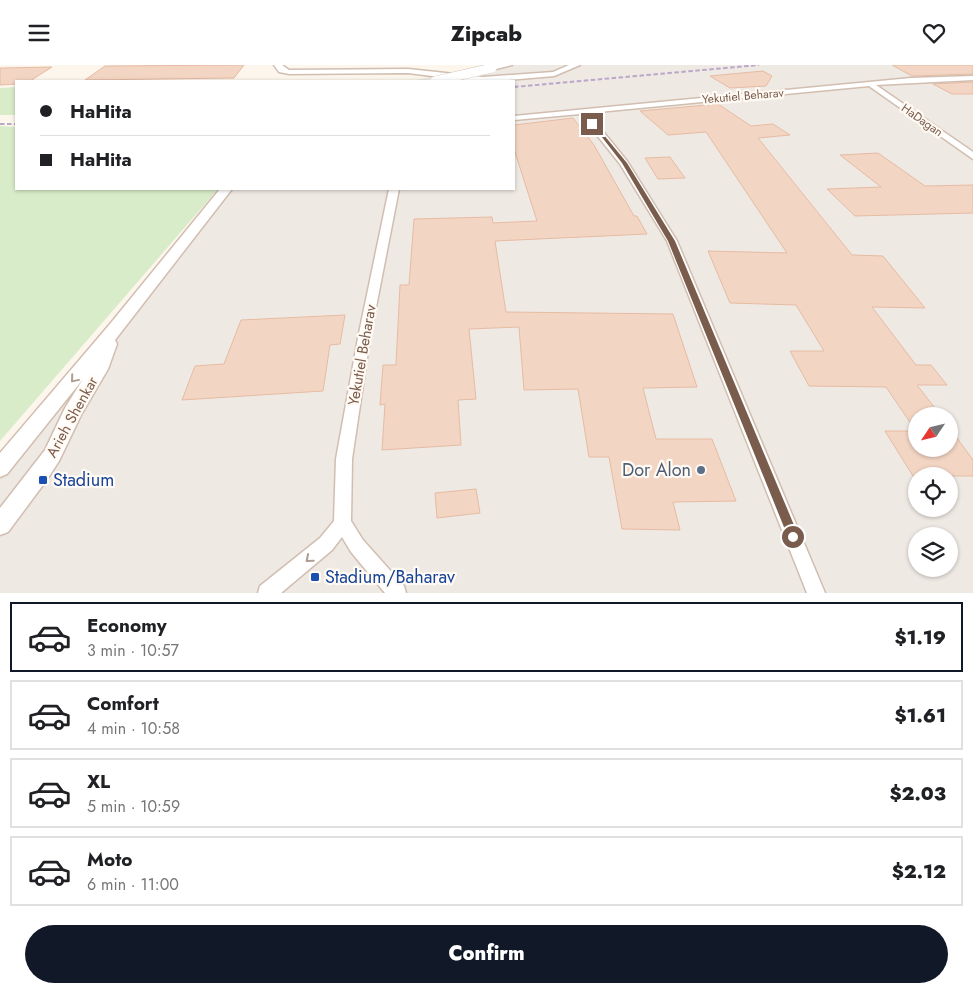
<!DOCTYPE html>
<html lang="en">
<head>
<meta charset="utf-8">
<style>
  :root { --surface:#fff; --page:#f6f6f6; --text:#202124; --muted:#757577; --line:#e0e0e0; --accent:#111827 }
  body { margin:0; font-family:Jost,sans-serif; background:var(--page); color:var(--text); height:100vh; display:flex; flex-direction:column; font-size:19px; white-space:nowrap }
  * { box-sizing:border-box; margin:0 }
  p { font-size:16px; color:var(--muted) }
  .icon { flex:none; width:28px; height:28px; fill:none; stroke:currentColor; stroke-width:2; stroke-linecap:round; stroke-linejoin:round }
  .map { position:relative; height:528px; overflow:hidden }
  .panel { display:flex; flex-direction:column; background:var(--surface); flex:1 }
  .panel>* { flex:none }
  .hud { position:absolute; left:15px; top:15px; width:500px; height:110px; border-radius:0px; box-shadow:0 1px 4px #0004; display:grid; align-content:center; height:110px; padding:0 25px; background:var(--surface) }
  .needle { width:32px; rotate:235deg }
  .tools { position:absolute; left:908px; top:342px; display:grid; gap:10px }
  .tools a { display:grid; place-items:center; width:50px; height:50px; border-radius:50%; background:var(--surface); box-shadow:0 1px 4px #0004; font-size:25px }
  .end { position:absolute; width:22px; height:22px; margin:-11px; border:6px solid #7a5c4d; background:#fff; box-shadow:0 0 0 2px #fff }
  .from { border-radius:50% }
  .hud b { display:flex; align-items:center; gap:18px; height:48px; font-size:19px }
  .hud b+b { border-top:1px solid var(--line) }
  .hud i { width:12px; height:12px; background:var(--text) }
  ul { padding:9px 0 0; list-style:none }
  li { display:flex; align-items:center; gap:15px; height:70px; margin:0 10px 8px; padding:0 15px; border:2px solid var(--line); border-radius:0px }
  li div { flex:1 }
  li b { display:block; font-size:19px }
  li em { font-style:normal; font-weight:800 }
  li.on { border-color:var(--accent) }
  li>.icon { width:45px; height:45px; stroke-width:1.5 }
  .button { display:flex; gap:10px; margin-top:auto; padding:10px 25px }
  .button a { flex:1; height:58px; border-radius:30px; background:var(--accent); color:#fff; font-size:20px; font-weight:800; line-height:58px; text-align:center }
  header { display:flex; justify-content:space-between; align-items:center; height:65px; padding:0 25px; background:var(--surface); font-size:22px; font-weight:800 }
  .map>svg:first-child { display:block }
  .industrial { fill:#efe9e4; fill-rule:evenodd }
  .green { fill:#d8ecc9 }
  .building { fill:#f3d5c3; stroke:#e6bba3 }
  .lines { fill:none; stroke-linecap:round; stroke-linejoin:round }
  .minor-casing { stroke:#d1beb0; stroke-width:3 }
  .tertiary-casing { stroke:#d1beb0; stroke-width:3 }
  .minor { fill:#fff; fill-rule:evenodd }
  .tertiary { fill:#fff; fill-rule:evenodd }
  .rail { stroke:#b9a8c9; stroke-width:2; stroke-dasharray:4.5 2.5; stroke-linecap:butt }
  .tertiary-bridge-casing { stroke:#d1beb0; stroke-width:10; stroke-linecap:butt }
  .tertiary-bridge { stroke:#fff; stroke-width:9 }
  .oneway { stroke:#af9d94 }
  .route { fill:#7a5c4d }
  .service-dot { fill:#5c6f8a; stroke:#fffaf3; stroke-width:2 }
  .transit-dot { fill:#1a4fb4; stroke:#fffaf3; stroke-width:2 }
  .labels { text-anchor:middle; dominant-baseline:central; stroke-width:4.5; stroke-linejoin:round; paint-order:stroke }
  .far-street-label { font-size:12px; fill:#7a5c4d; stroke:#fffaf3 }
  .street-label { font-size:15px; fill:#7a5c4d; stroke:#fffaf3 }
  .near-service-label { font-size:18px; fill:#4e5e75; stroke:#fffaf3; text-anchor:end }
  .near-transit-label { font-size:18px; fill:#164399; stroke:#fffaf3; text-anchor:start }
</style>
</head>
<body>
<header><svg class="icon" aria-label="menu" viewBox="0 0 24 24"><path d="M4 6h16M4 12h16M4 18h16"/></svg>Zipcab<svg class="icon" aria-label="heart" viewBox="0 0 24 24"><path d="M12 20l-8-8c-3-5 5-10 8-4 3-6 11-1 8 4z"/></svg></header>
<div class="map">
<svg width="973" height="528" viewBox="0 0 973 528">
  <rect width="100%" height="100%" fill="#fdf6ec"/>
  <path class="industrial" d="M489 0H973V528H0V403L229 124H514V16H410ZM916 351H949V384H916ZM916 411H949V444H916ZM916 471H949V504H916Z"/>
  <g class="green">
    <polygon points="16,22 16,50 0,50 0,23"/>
    <polygon points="0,61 16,62 16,124 218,124 0,376"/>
  </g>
  <g class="building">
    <polygon points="244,0 234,13 85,15 105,1"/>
    <polygon points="892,0 973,0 973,9 912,11"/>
    <polygon points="52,2 30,16 16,16 16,19 0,20 0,3"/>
    <polygon points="763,6 772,11 766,21 730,23 710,11"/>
    <polygon points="973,17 973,29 952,29 933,19"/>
    <polygon points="718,39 751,61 773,59 790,70 758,73 852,190 883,191 925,243 872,242 916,300 931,300 947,320 917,320 941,351 916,351 916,366 886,322 809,321 790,286 824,286 796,240 730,238 708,186 787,188 706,67 668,70 640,46"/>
    <polygon points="573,53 594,80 634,151 637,151 647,169 495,176 506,247 673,249 697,322 643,323 656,374 712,374 736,436 673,437 680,465 622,464 609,392 589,392 578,324 524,325 519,262 469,264 476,334 458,335 461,380 382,385 385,339 380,340 383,300 396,300 400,220 409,220 414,154 492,152 493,158 537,156 514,84 514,60"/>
    <polygon points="878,88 925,121 973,120 973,148 855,151 827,124 881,122 840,90"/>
    <polygon points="670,92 685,113 658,114 645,93"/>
    <polygon points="345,250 340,279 330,280 323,326 182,335 195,301 224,299 241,255"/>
    <polygon points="949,362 973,395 973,411 913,411 885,366 916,366 916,384 949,384"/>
    <polygon points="476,424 480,448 437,453 435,428"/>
  </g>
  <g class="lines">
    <g class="minor-casing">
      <g id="minor">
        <polygon points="973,11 973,15 876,20 973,87 973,94 869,21 588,48 627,96 677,176 825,528 807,528 667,176 620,99 580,49 514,55 514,51 911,13"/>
        <polygon points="389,124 399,124 370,273 352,394 351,456 363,475 404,521 406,528 385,528 351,487 342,472 332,485 281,528 258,528 260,521 320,473 334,456 336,394 358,273"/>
      </g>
    </g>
    <g class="tertiary-casing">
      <g id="tertiary">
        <polygon points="274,0 282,0 289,5 408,4 483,12 553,7 569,0 580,0 554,11 498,16 472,16 408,8 289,9 279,7"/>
        <polygon points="495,0 512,0 492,5 488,3"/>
        <polygon points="220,124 232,124 115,275 117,279 108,304 81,350 59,396 46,416 8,467 0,470 0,443 45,385 65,343 83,314 7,409 0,412 0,388 110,259"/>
      </g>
    </g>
    <use href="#minor" class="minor"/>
    <use href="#tertiary" class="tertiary"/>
    <g class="rail">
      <polyline points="514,22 759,0"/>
      <polyline points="0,59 16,59"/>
    </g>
    <g class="tertiary-bridge-casing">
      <polyline id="tertiary-bridge" points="435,16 492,3"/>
    </g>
    <use href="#tertiary-bridge" class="tertiary-bridge"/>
  </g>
  <defs><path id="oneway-chevron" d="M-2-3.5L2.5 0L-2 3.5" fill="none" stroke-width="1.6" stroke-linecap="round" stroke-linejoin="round" transform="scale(1.25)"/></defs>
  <g class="oneway">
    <use href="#oneway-chevron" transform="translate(74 314) rotate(130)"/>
    <use href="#oneway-chevron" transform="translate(309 494) rotate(140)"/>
  </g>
  <polygon class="route" points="591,58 594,58 627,98 675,176 799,472 797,476 793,478 789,476 788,472 668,176 622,98"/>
  <circle class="service-dot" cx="701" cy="405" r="5"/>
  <g class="transit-dot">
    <rect x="38" y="410" width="10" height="10" rx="2.5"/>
    <rect x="310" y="507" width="10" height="10" rx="2.5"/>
  </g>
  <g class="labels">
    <g class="far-street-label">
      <text transform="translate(743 31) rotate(-5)">Yekutiel Beharav</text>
      <text transform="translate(922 55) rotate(35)">HaDagan</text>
    </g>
    <g class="street-label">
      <text transform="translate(362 290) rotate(-80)">Yekutiel Beharav</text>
      <text transform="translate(72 352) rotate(-61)">Arieh Shenkar</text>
    </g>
    <g class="near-service-label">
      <text x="691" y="405">Dor Alon</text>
    </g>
    <g class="near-transit-label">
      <text x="53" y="415">Stadium</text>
      <text x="325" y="512">Stadium/Baharav</text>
    </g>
  </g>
</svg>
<div class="tools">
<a><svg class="needle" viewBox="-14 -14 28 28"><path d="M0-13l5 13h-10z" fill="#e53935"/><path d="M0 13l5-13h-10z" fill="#757577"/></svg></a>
<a><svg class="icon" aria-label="locate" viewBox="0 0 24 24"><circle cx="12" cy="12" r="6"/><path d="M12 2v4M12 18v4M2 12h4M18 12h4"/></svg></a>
<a><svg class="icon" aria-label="layers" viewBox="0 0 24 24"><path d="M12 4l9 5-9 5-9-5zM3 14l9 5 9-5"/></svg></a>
</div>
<i class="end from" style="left:793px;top:472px"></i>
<i class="end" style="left:592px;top:59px"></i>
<div class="hud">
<b><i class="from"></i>HaHita</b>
<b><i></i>HaHita</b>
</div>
</div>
<section class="panel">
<ul>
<li class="on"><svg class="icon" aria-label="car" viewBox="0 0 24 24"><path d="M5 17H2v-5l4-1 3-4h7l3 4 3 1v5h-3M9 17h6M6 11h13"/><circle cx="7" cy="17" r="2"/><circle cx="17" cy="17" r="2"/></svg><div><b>Economy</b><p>3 min · 10:57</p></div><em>$1.19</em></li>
<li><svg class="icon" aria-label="car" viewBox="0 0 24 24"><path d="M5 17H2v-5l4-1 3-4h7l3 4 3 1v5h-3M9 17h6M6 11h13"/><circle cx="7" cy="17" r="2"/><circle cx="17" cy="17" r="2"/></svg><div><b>Comfort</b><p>4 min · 10:58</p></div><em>$1.61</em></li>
<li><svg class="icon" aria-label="car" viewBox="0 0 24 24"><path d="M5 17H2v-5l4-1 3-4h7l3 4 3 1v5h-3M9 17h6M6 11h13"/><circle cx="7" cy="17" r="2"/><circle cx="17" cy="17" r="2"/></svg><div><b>XL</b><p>5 min · 10:59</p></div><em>$2.03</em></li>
<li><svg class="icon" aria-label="car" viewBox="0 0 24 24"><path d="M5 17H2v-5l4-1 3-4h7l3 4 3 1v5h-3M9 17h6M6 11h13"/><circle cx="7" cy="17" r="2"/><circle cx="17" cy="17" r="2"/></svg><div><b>Moto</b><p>6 min · 11:00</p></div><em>$2.12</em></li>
</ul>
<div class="button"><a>Confirm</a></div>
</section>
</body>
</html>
